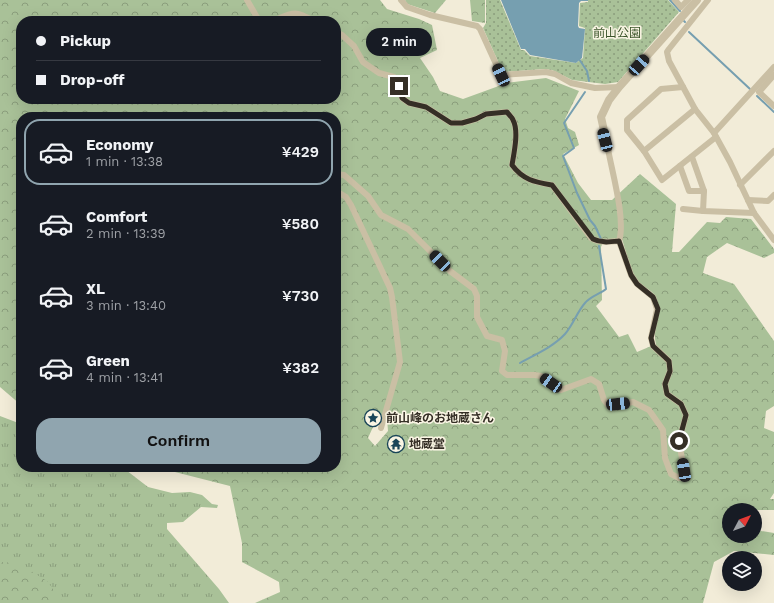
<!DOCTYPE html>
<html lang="en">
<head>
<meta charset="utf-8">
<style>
  :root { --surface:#171b24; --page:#242831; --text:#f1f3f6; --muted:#9ea1a6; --line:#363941; --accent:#90a5af }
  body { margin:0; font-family:"Work Sans","Noto Sans JP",sans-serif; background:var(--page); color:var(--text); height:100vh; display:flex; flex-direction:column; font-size:15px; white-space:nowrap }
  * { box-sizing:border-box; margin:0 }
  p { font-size:13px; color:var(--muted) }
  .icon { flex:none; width:22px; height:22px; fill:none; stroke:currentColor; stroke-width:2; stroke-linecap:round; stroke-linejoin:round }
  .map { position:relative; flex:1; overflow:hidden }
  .details { position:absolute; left:16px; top:112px; width:325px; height:360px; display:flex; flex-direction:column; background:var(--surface); border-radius:16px; box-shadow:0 4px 16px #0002 }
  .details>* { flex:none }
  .top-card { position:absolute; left:16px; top:16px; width:325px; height:88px; border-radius:16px; box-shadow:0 4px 16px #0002; display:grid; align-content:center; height:88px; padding:0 20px; background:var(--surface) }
  .needle { width:26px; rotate:49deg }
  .fabs { position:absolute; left:722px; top:503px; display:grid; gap:8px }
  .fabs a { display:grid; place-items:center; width:40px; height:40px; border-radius:50%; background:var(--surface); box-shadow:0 4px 16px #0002; font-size:20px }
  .end { position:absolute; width:18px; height:18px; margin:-9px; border:5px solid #352f26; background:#fff; box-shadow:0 0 0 2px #fff }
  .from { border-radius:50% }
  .bubble { position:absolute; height:28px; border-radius:14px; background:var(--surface); box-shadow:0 4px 16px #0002; font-size:13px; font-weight:600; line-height:28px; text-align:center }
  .car { position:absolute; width:12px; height:24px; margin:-12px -6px; border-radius:5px; box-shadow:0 0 3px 1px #0007; background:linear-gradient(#222 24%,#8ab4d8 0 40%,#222 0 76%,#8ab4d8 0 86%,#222 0) }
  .top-card b { display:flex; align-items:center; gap:14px; height:38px; font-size:15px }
  .top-card b+b { border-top:1px solid var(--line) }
  .top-card i { width:10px; height:10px; background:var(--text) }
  ul { padding:7px 0 0; list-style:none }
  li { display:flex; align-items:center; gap:12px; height:66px; margin:0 8px 6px; padding:0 12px; border:2px solid transparent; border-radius:16px }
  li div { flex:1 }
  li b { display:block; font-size:15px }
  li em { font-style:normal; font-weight:600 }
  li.current { border-color:var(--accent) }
  li>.icon { width:36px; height:36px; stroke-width:1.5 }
  .action { display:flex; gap:8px; margin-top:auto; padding:8px 20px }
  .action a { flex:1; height:46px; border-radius:16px; background:var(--accent); color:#111; font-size:16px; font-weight:600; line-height:46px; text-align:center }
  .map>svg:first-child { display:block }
  .grass { fill:url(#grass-tufts) }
  .forest { fill:url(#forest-crowns); fill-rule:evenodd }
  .park { fill:url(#park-dots) }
  .water { fill:#769fb0 }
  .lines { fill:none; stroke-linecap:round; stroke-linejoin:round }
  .stream { stroke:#769fb0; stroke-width:2 }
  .minor { stroke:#cabfa4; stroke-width:6 }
  .tertiary { stroke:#cabfa4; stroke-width:8 }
  .route { stroke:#352f26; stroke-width:5 }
  .labels { text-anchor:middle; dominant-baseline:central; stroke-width:3; stroke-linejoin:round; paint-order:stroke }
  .park-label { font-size:12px; fill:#3a5429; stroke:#faf5e4 }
  .poi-label { font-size:12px; font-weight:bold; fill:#352f26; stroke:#faf5e4; text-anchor:start }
</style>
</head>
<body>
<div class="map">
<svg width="774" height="603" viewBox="0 0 774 603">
  <defs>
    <pattern id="grass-tufts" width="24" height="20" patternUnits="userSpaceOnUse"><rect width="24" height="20" fill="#a9c198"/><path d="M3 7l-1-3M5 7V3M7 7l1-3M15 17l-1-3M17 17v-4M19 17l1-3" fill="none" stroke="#8a9d7c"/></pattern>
    <pattern id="forest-crowns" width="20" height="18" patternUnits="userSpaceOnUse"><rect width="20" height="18" fill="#a9c198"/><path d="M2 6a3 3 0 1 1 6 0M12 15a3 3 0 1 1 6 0" fill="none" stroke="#8a9d7c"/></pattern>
    <pattern id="park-dots" width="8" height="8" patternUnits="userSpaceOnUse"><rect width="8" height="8" fill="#a9c198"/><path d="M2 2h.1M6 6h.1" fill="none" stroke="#8a9d7c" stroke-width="1.8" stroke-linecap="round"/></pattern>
  </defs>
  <rect width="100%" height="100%" fill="#f2ecd8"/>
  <polygon class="grass" points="0,416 21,424 21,467 122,467 148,487 172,493 190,492 202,495 212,504 218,505 217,508 201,507 183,522 167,523 167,529 219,589 229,603 56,603 34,584 0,562"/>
  <g class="forest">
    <path d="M0 0H380L387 9 419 19 432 25 437 50 420 58 433 77 440 91 463 99 507 83 546 78 579 91 565 119 568 128 575 132 579 145 563 154 578 183 591 200H612L640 174 676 204 672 252H679L707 222 720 223 726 217 751 219 774 249V253L764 258 727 243 707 257 703 273 734 284 774 341V406L766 411 764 428 774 432V493L770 499H774V510H729V536H755V530L774 533V555L734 551 714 562 703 603H255L280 592 279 582 242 562V543L230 486 171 471 160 467H336V117H21V405L0 387ZM21 21H336V99H21ZM622 239C626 251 630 273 638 282 643 287 652 290 655 296 665 313 651 328 656 344L637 352 628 334 619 337 596 306 602 300 601 247 604 240ZM387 418 388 431 375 446 368 438 373 427 381 419Z"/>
    <polygon points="405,0 446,0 435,13 407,4"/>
    <polygon points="470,0 485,0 485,23 472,21"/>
    <polygon points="0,562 18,563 47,581 64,603 0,603"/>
  </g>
  <polygon class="park" points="486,0 500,0 521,50 524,50 530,56 576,63 583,58 585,28 579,26 580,3 588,2 588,0 668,0 679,12 618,82 605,84 572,80 552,70 544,69 505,72 501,68 483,28 486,23"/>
  <polygon class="water" points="501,0 588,0 588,1 581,1 579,3 578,26 579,28 585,29 582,58 576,63 530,55 525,49 521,49"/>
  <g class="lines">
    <g class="stream">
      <polyline points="670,0 680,11"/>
      <polyline points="684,21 685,22"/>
      <polyline points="689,32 750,89"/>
      <polyline points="579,59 587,71 589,81"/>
      <polyline points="585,92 564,123 574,148 563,156 577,193 590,220 595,226 601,239"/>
      <polyline points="757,96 774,112"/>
      <path d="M520 363C534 355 553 347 565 334 573 325 577 312 585 303 591 296 600 294 606 289L599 246"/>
    </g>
    <g class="minor">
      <polyline points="247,0 258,19 264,21"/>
      <polyline points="401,0 407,7 430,15 477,26 480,29 501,75 546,72 555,74 571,83 595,88 619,87"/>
      <polyline points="675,0 681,7 688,0"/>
      <polyline points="708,0 669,49 667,52 669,61 695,109 714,133 730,162 754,213 774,240"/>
      <path d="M273 21C294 12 294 10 314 21"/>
      <path d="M336 32 342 35 354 46 363 62 379 73 394 77 399 86 402 98 409 103 426 107 451 123H462L476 119 486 114 507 112C509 115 512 117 513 120 519 131 514 153 512 165 523 180 535 182 552 185L591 238C599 243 609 242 619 241 626 220 612 172 608 149"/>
      <polyline points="774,75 759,92 774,106"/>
      <polyline points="683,87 661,89 627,120 627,130 644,151 662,180 716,137"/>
      <polyline points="714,133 774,67"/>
      <polyline points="644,151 695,109"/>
      <polyline points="692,157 704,191 703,211"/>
      <polyline points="680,166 689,191 704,191"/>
      <polyline points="336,174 344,175 368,196 381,215 408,229 450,271 474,289 477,296 477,317 487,336 502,340 505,351 502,371 507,375 535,375 541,376 561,390 591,379 599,384 604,400 609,406 633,402 649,410 663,430 665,458 671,474 679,478 684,470 679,441 686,415 681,404 667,394 665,384 670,371 669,361 653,346 651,338 657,309 653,297 637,284 631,275 619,241"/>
      <polyline points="740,185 774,151"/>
      <polyline points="336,191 346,197 351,205 390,288 392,297 400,362 381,428"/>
      <polyline points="748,200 768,201 774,195"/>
      <polyline points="683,209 703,211 754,213"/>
    </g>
    <polyline class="tertiary" points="608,149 601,117 609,100 619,87 697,0"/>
  </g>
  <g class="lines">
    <path class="route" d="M399 86 402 98 409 103 426 107 451 123H462L476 119 486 114 507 112C509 115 512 117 513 120 519 131 514 153 512 165 523 180 535 182 552 185L593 239C601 243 609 242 619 241L631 275 637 284 653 297 658 309 651 338 653 346 669 361 670 371 665 384 667 394 681 404 686 415 679 441"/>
  </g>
  <defs>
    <g id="sight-ring" transform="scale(0.9)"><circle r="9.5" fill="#faf5e4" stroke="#1a4558" stroke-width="1.5"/><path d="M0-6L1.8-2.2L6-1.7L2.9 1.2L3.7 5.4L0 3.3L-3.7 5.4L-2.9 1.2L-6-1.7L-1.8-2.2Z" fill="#1a4558"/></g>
    <g id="temple-ring" transform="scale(0.9)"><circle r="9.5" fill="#faf5e4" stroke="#1a4558" stroke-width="1.5"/><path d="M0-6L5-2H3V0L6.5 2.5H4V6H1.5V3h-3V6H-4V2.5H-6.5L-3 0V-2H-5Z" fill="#1a4558"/></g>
  </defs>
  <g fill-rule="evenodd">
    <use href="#sight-ring" x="373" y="418"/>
    <use href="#temple-ring" x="396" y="444"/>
  </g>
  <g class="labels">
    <g class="park-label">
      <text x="617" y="33">前山公園</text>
    </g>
    <g class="poi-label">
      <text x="386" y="418">前山峰のお地蔵さん</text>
      <text x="409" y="444">地蔵堂</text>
    </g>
  </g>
</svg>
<div class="fabs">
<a><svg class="needle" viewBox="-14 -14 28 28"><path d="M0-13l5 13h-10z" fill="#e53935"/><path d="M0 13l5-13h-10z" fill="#9ea1a6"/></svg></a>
<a><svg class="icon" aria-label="layers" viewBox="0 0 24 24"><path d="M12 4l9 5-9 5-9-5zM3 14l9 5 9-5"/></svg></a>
</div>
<i class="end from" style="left:679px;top:441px"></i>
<i class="end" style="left:399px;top:86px"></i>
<div class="bubble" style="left:366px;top:28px;width:66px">2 min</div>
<i class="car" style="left:639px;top:65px;rotate:42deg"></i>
<i class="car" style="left:501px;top:75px;rotate:335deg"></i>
<i class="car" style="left:605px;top:140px;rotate:346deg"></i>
<i class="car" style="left:440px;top:261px;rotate:315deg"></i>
<i class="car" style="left:551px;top:383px;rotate:304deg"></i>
<i class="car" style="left:618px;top:404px;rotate:84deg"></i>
<i class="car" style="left:684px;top:470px;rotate:351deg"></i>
<div class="top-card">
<b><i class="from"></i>Pickup</b>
<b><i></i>Drop-off</b>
</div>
<section class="details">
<ul>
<li class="current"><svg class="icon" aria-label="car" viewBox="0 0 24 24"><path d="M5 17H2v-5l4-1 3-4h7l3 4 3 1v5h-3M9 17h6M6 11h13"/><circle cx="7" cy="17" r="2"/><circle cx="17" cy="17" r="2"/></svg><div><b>Economy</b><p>1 min · 13:38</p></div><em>¥429</em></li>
<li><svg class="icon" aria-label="car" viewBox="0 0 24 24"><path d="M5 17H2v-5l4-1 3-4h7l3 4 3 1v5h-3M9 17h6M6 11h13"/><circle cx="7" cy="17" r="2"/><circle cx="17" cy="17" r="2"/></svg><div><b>Comfort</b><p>2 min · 13:39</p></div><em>¥580</em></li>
<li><svg class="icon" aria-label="car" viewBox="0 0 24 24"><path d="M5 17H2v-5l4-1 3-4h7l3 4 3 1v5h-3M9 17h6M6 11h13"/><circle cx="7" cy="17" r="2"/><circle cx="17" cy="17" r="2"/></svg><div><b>XL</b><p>3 min · 13:40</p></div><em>¥730</em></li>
<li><svg class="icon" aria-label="car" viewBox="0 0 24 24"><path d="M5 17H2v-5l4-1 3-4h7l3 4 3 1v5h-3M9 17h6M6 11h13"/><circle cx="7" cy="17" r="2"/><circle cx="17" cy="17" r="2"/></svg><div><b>Green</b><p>4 min · 13:41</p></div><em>¥382</em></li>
</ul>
<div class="action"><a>Confirm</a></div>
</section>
</div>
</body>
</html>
